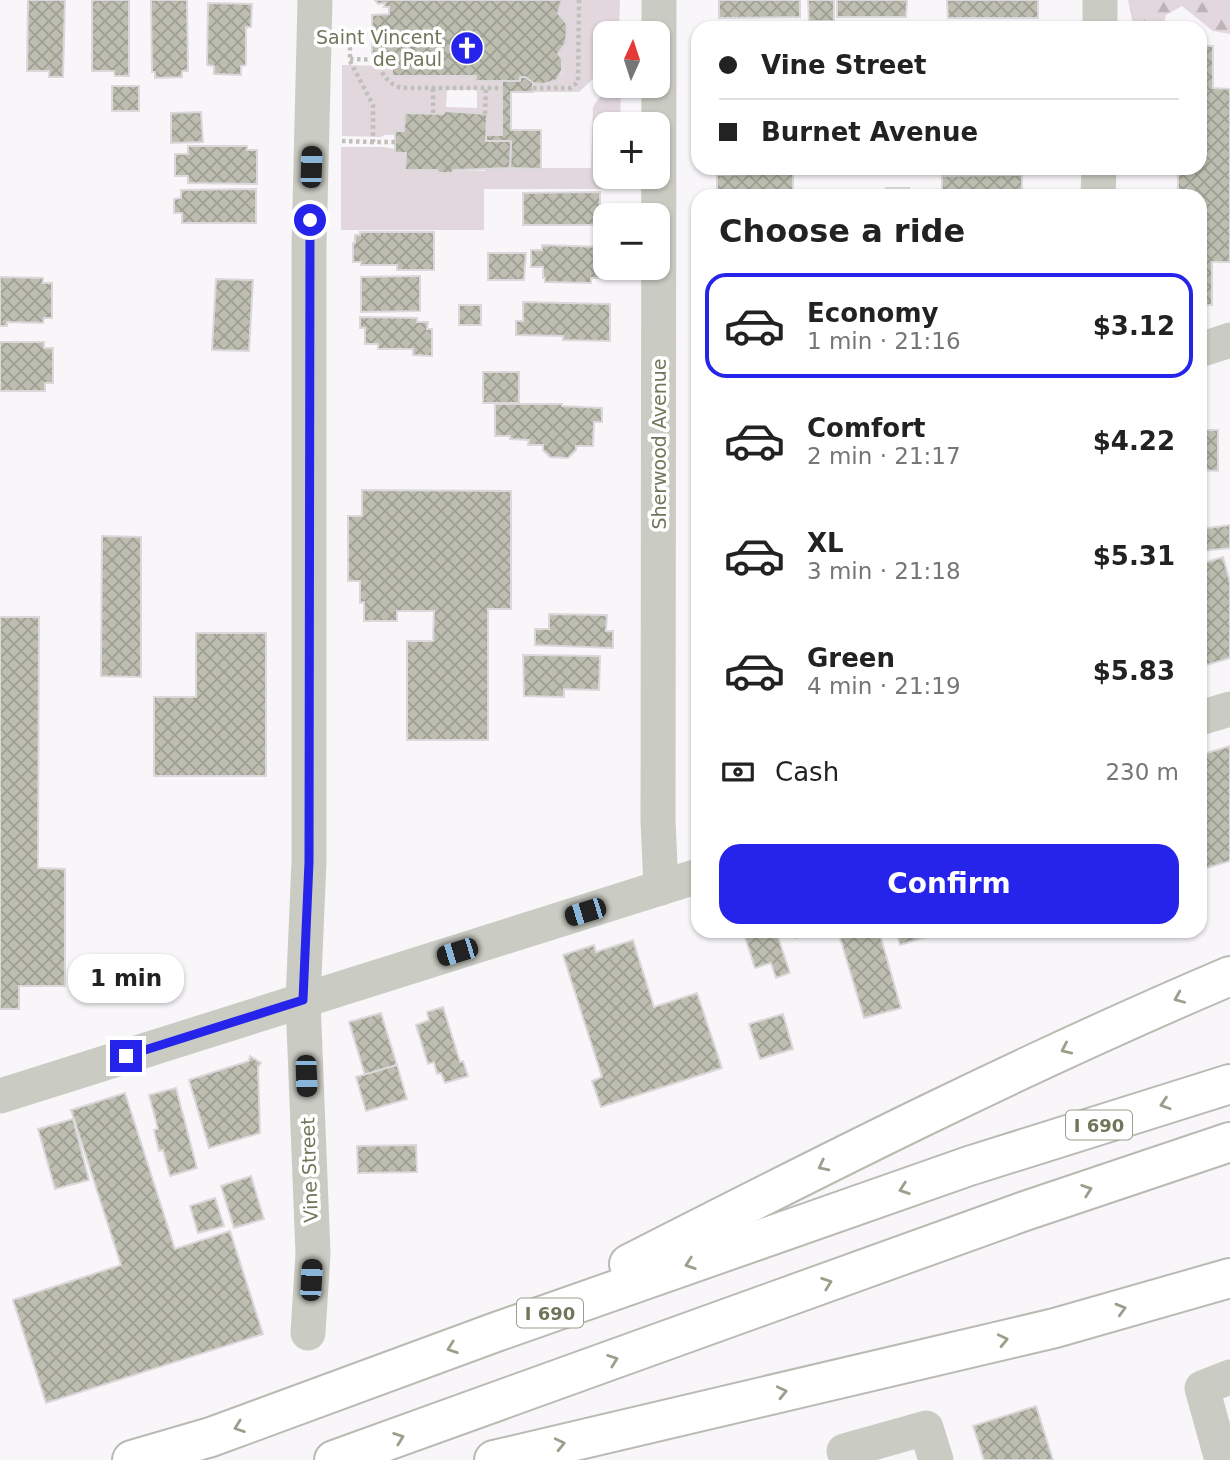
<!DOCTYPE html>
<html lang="en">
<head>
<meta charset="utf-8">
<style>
  :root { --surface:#fff; --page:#f6f6f6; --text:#222; --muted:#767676; --line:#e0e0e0; --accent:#2624eb }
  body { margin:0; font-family:"DejaVu Sans",sans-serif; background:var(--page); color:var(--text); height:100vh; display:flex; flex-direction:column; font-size:26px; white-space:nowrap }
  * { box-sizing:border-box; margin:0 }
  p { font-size:23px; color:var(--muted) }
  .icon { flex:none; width:38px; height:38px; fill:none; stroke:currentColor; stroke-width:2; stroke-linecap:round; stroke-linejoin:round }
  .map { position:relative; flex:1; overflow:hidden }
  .panel { position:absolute; left:691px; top:189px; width:516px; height:749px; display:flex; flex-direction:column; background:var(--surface); border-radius:21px; box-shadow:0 2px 5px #0004 }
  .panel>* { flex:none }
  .hud { position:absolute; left:691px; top:21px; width:516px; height:154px; border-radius:21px; box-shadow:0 2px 5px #0004; display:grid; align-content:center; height:154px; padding:0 28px; background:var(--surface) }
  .needle { width:46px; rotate:3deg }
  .tools { position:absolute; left:593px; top:21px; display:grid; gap:14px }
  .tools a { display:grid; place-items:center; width:77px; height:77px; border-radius:14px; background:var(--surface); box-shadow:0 2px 5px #0004; font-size:35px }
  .end { position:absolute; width:32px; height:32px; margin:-16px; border:9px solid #2624eb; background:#fff; box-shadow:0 0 0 4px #fff }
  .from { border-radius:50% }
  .bubble { position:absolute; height:49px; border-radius:21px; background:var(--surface); box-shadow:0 2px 5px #0004; font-size:23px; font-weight:800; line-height:49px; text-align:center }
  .car { position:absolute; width:21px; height:42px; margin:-21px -10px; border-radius:9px; box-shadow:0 0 5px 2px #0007; background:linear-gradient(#222 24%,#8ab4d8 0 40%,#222 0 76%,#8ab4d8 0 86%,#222 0) }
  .hud b { display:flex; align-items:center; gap:24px; height:66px; font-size:26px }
  .hud b+b { border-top:2px solid var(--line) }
  .hud i { width:18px; height:18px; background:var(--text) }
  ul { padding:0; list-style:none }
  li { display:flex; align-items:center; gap:21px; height:105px; margin:0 14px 10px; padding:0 14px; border:4px solid transparent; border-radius:21px }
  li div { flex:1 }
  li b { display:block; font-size:26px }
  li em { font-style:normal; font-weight:800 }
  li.current { border-color:var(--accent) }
  li>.icon { width:63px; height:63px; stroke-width:1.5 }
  h2 { padding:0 28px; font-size:32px; line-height:84px }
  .pay { display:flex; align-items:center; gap:18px; height:77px; padding:0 28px; font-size:26px }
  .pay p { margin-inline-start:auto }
  .action { display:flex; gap:14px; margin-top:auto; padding:14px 28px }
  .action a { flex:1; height:80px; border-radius:21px; background:var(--accent); color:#fff; font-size:28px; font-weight:800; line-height:80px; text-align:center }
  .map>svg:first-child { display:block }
  .grass { fill:#e1d7dd; fill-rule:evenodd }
  .forest { fill:url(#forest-firs) }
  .building { fill:url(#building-cross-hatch); stroke:#dad8da; stroke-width:2 }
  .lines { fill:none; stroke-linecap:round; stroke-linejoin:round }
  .highway-casing { stroke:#b9bbb2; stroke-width:42 }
  .path { stroke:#bfc0b9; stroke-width:4.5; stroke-dasharray:3.5 3.5; stroke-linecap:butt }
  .minor { stroke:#caccc3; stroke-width:35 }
  .highway { stroke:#fff; stroke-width:38 }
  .oneway { stroke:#9b9f8b }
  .route { stroke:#2624eb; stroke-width:9 }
  .labels { text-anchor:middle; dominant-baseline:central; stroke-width:7; stroke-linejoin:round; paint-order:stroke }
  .shield { fill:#fff; stroke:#9b9f8b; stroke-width:2 }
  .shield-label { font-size:18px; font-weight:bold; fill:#707659 }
  .poi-label { font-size:19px; fill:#707659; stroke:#fff; text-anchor:end }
  .street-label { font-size:19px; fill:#707659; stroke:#fff }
</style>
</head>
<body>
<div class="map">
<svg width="1230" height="1460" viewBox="0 0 1230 1460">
  <defs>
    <pattern id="forest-firs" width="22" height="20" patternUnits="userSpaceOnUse" patternTransform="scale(1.75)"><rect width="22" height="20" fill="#e1d7dd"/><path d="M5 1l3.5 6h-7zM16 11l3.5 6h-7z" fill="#bbb3b6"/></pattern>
    <pattern id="building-cross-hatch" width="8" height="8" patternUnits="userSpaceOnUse" patternTransform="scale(1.75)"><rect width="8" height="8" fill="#bdbeb1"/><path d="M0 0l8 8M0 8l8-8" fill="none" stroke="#9e9f93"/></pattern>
  </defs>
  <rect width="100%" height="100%" fill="#f8f6f9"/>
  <g class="grass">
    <path d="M562 0H620L619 33H606L605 68 579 92H533V83C552 85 574 76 558 54 569 37 570 29 558 13Z"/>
    <path d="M342 65 392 66V76H476V81H502V135H486V114L445 111 443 114 405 113 404 131H395V135H385L381 137 342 136ZM447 90H477V108L446 107Z"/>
    <path d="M621 89 620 124H606V177H619V189H484V230H341V147H384L395 149V153H406V169L437 170 440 173H451L454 170 485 171 486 168H591L593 107C599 96 607 90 621 89Z"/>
  </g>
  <polygon class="forest" points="1128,0 1230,0 1230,34 1213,31 1182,6 1166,15 1163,28 1144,28 1133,24"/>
  <g class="building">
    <polygon points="28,0 65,0 63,77 49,77 49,71 27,71"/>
    <polygon points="92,0 129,0 129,76 115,76 114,71 92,71"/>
    <polygon points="151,0 187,0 188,71 182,71 182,77 155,78 155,72 152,72"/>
    <polygon points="375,0 562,0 558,13 567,24 566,42 558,54 562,59 562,70 557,80 543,84 533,83 525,77 520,77 520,81 475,81 476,76 392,76 392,66 385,65 385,54 372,53 372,15 389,14 389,7 384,7 385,3 378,4"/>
    <polygon points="719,0 800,0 800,17 719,18"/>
    <polygon points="808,0 834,0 834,21 809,21"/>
    <polygon points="837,0 907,0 906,17 837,17"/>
    <polygon points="947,0 1038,0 1038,18 948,18"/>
    <polygon points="208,3 252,4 251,27 246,27 246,65 241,66 241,75 214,74 214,66 207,65"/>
    <rect x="999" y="24" width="27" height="4"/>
    <polygon points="1200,46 1213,46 1213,88 1230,89 1230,262 1212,262 1212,305 1200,305 1200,196 1178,196 1178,168 1200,168"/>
    <polygon points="520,77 525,77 533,83 533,92 511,92 511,130 541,130 541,169 510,168 511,141 486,141 486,135 502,135 502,81 520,81"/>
    <rect x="112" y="86" width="27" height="25"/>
    <polygon points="445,111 487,114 486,141 511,141 510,168 454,170 451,173 439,173 437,170 405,170 406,153 395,153 395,131 404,131 405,113 443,114"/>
    <polygon points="201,112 203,142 171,143 171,113"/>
    <polygon points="188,146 247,146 247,150 257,150 257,184 188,183 188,176 175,176 175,154 188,154"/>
    <polygon points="793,173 793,196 717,196 717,175"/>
    <polygon points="1022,175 1022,196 942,196 942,176"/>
    <rect x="886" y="188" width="23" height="8"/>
    <polygon points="256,189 256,223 182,223 182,213 174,213 174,199 181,198 181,190"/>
    <polygon points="600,192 600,217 596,217 596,225 523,225 523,193"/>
    <polygon points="360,232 434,232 434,270 397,270 397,265 361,265 361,262 353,262 353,243 355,243 355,235 360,235"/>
    <polygon points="542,245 605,247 604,278 591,278 591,283 545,282 545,278 543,278 543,267 531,267 531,250 542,250"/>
    <polygon points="488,253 526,253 524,280 488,280"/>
    <polygon points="420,276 420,311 361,312 361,277"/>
    <polygon points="0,277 43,278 43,283 52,283 52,318 44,318 43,323 7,322 7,326 0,326"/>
    <polygon points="216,279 253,280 249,351 212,350"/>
    <polygon points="523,302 610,304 610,341 563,340 563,336 516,335 516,321 523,321"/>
    <rect x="459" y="305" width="22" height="20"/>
    <polygon points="360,317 417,318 417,322 428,322 427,329 432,329 432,356 413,355 413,349 378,349 378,344 365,344 365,328 360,328"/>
    <polygon points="0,342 44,342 44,348 53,348 53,383 45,383 45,391 0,391"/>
    <rect x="483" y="372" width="36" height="31"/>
    <polygon points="495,404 562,404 562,406 602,408 602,422 594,422 593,446 576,446 576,450 568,458 550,457 543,450 543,445 528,445 529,440 510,439 510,436 495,436"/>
    <polygon points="1200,430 1218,430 1218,471 1200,470"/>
    <polygon points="362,490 511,491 511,609 488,609 488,740 407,740 407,641 433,641 434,611 397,611 397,621 364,621 364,602 360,603 360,581 348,581 348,516 362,516"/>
    <polygon points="1230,525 1230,548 1202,551 1200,529"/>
    <polygon points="102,536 141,537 141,677 101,676"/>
    <polygon points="1223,557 1230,582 1230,658 1200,667 1200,564"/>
    <polygon points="549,614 607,615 606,631 613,631 613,648 535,645 535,629 549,629"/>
    <polygon points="0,617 39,617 38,868 65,869 65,986 19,986 19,1009 0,1009"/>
    <polygon points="196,633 266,633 266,776 154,776 154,697 196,697"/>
    <polygon points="523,655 600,656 599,690 564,689 564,697 524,696"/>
    <polygon points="1230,746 1230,861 1201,870 1200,755"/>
    <polygon points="743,931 776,931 790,973 776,978 771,963 755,968"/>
    <polygon points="794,931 820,931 796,938"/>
    <polygon points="838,931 879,931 901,1008 864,1018"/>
    <polygon points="896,931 925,931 926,937 900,945"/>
    <polygon points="633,940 654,1007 697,993 722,1068 601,1107 592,1081 602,1077 563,955 594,945 596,952"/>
    <polygon points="443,1007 460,1062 463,1061 468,1076 445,1083 441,1073 437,1074 434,1062 428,1064 416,1025 429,1020 427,1012"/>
    <polygon points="381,1013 397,1065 365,1075 349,1022"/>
    <polygon points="783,1014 793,1049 760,1059 749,1024"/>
    <polygon points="250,1056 261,1063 258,1067 260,1133 209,1148 189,1080 249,1061"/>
    <polygon points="397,1065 407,1099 366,1111 356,1077"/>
    <polygon points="176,1088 197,1168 170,1176 163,1150 159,1151 154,1130 158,1129 149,1095"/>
    <polygon points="125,1093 175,1249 230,1231 263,1334 46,1403 13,1300 121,1265 71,1110"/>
    <polygon points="73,1119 89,1180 55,1189 38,1129"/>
    <polygon points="416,1145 417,1172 358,1173 357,1146"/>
    <polygon points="251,1176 264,1219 234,1228 221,1186"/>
    <polygon points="215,1198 224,1226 198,1233 190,1206"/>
    <polygon points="1036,1406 1053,1460 984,1460 973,1426"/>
  </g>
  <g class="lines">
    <g class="highway-casing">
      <g id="highway">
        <path d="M629 1264C827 1163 1025 1063 1230 976"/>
        <polyline points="132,1460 211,1437 496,1332 969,1166 1230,1084"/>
        <polyline points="334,1460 1022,1212 1230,1142"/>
        <polyline points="494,1460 1055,1328 1230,1278"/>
      </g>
    </g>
    <g class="path">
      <polyline points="350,33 350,61 373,105 373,142 395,142"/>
      <polyline points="350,33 372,34"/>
      <polyline points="350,59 385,60"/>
      <path d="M375 60C383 73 386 84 402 88H502"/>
      <polyline points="533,88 571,88 578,82 579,0"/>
      <polyline points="433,113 433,88"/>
      <polyline points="485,114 486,88"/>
      <polyline points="342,141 373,142"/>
    </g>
    <g class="minor">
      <polyline points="659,0 658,821 661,888"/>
      <polyline points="1100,28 1100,0"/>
      <polyline points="1098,196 1099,168"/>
      <polyline points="1200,350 1230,340"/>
      <polyline points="1200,718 1230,709"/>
      <polyline points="0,1096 698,876"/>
      <polyline points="308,1333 313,1254 303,1000 309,862 309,247 315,0"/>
      <polyline points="847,1460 844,1451 926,1428 936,1460"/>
      <polyline points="1222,1460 1202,1388 1230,1377"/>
    </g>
    <use href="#highway" class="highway"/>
  </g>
  <defs><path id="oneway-chevron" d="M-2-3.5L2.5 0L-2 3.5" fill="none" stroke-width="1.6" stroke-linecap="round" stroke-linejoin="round" transform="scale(1.75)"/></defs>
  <g class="oneway">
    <use href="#oneway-chevron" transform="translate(1179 998) rotate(157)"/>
    <use href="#oneway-chevron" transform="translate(1066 1049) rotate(155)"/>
    <use href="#oneway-chevron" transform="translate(1165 1104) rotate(162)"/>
    <use href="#oneway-chevron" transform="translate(823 1166) rotate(153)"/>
    <use href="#oneway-chevron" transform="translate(904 1189) rotate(161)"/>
    <use href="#oneway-chevron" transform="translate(1087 1190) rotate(-19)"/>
    <use href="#oneway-chevron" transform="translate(690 1264) rotate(161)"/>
    <use href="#oneway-chevron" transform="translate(827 1283) rotate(-20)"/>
    <use href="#oneway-chevron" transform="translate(1121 1309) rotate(-16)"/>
    <use href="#oneway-chevron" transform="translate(1003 1340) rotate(-13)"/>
    <use href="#oneway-chevron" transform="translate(452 1348) rotate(160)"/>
    <use href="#oneway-chevron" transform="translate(613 1360) rotate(-20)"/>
    <use href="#oneway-chevron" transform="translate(782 1392) rotate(-13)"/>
    <use href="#oneway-chevron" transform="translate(239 1427) rotate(160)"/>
    <use href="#oneway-chevron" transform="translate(399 1438) rotate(-20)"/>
    <use href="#oneway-chevron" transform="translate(560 1444) rotate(-13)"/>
  </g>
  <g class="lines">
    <polyline class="route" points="126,1056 303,1000 309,862 310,220"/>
  </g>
  <defs>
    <g id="church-disc" transform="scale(1.75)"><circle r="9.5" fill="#2624eb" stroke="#fff"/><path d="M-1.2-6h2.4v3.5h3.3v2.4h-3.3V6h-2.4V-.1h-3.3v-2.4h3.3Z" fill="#fff"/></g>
  </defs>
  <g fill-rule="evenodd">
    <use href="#church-disc" x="467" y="48"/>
  </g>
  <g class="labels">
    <g class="shield">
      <rect x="1066" y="1110.5" width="66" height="29" rx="5"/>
      <rect x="517" y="1298.5" width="66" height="29" rx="5"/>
    </g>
    <g class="shield-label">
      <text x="1099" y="1125">I 690</text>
      <text x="550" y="1313">I 690</text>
    </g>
    <g class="poi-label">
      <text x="442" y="37">Saint Vincent<tspan x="442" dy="22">de Paul</tspan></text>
    </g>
    <g class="street-label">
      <text transform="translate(659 444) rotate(-90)">Sherwood Avenue</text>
      <text transform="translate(309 1170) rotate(-92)">Vine Street</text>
    </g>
  </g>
</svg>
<div class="tools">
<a><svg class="needle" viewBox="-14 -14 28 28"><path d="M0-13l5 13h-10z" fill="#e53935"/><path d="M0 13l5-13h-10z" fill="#767676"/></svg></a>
<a>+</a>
<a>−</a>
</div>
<i class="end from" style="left:310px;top:220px"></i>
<i class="end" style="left:126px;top:1056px"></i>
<div class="bubble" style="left:68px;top:954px;width:116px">1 min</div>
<i class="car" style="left:311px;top:167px;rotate:2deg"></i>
<i class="car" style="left:585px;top:912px;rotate:253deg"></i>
<i class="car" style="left:457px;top:952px;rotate:253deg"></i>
<i class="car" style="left:306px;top:1076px;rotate:178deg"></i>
<i class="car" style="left:311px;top:1280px;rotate:3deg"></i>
<div class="hud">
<b><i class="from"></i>Vine Street</b>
<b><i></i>Burnet Avenue</b>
</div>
<section class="panel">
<h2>Choose a ride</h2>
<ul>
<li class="current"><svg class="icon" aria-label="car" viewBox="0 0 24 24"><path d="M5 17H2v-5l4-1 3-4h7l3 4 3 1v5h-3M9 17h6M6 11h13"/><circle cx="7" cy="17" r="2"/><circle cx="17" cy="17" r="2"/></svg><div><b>Economy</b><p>1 min · 21:16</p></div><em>$3.12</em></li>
<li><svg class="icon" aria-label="car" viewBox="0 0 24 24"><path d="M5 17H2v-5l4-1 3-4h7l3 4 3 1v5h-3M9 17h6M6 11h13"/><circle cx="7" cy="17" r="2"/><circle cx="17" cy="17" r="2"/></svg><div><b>Comfort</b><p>2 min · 21:17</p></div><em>$4.22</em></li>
<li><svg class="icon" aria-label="car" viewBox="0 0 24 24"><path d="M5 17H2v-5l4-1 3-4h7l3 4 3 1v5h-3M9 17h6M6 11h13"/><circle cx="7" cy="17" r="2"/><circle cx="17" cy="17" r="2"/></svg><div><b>XL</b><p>3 min · 21:18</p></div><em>$5.31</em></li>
<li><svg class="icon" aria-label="car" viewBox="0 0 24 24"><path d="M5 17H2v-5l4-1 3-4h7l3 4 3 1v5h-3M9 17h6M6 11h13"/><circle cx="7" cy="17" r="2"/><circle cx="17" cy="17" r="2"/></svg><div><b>Green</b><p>4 min · 21:19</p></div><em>$5.83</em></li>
</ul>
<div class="pay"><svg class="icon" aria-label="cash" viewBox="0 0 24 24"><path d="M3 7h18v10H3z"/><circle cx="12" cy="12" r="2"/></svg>Cash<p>230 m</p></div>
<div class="action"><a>Confirm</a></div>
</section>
</div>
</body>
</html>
